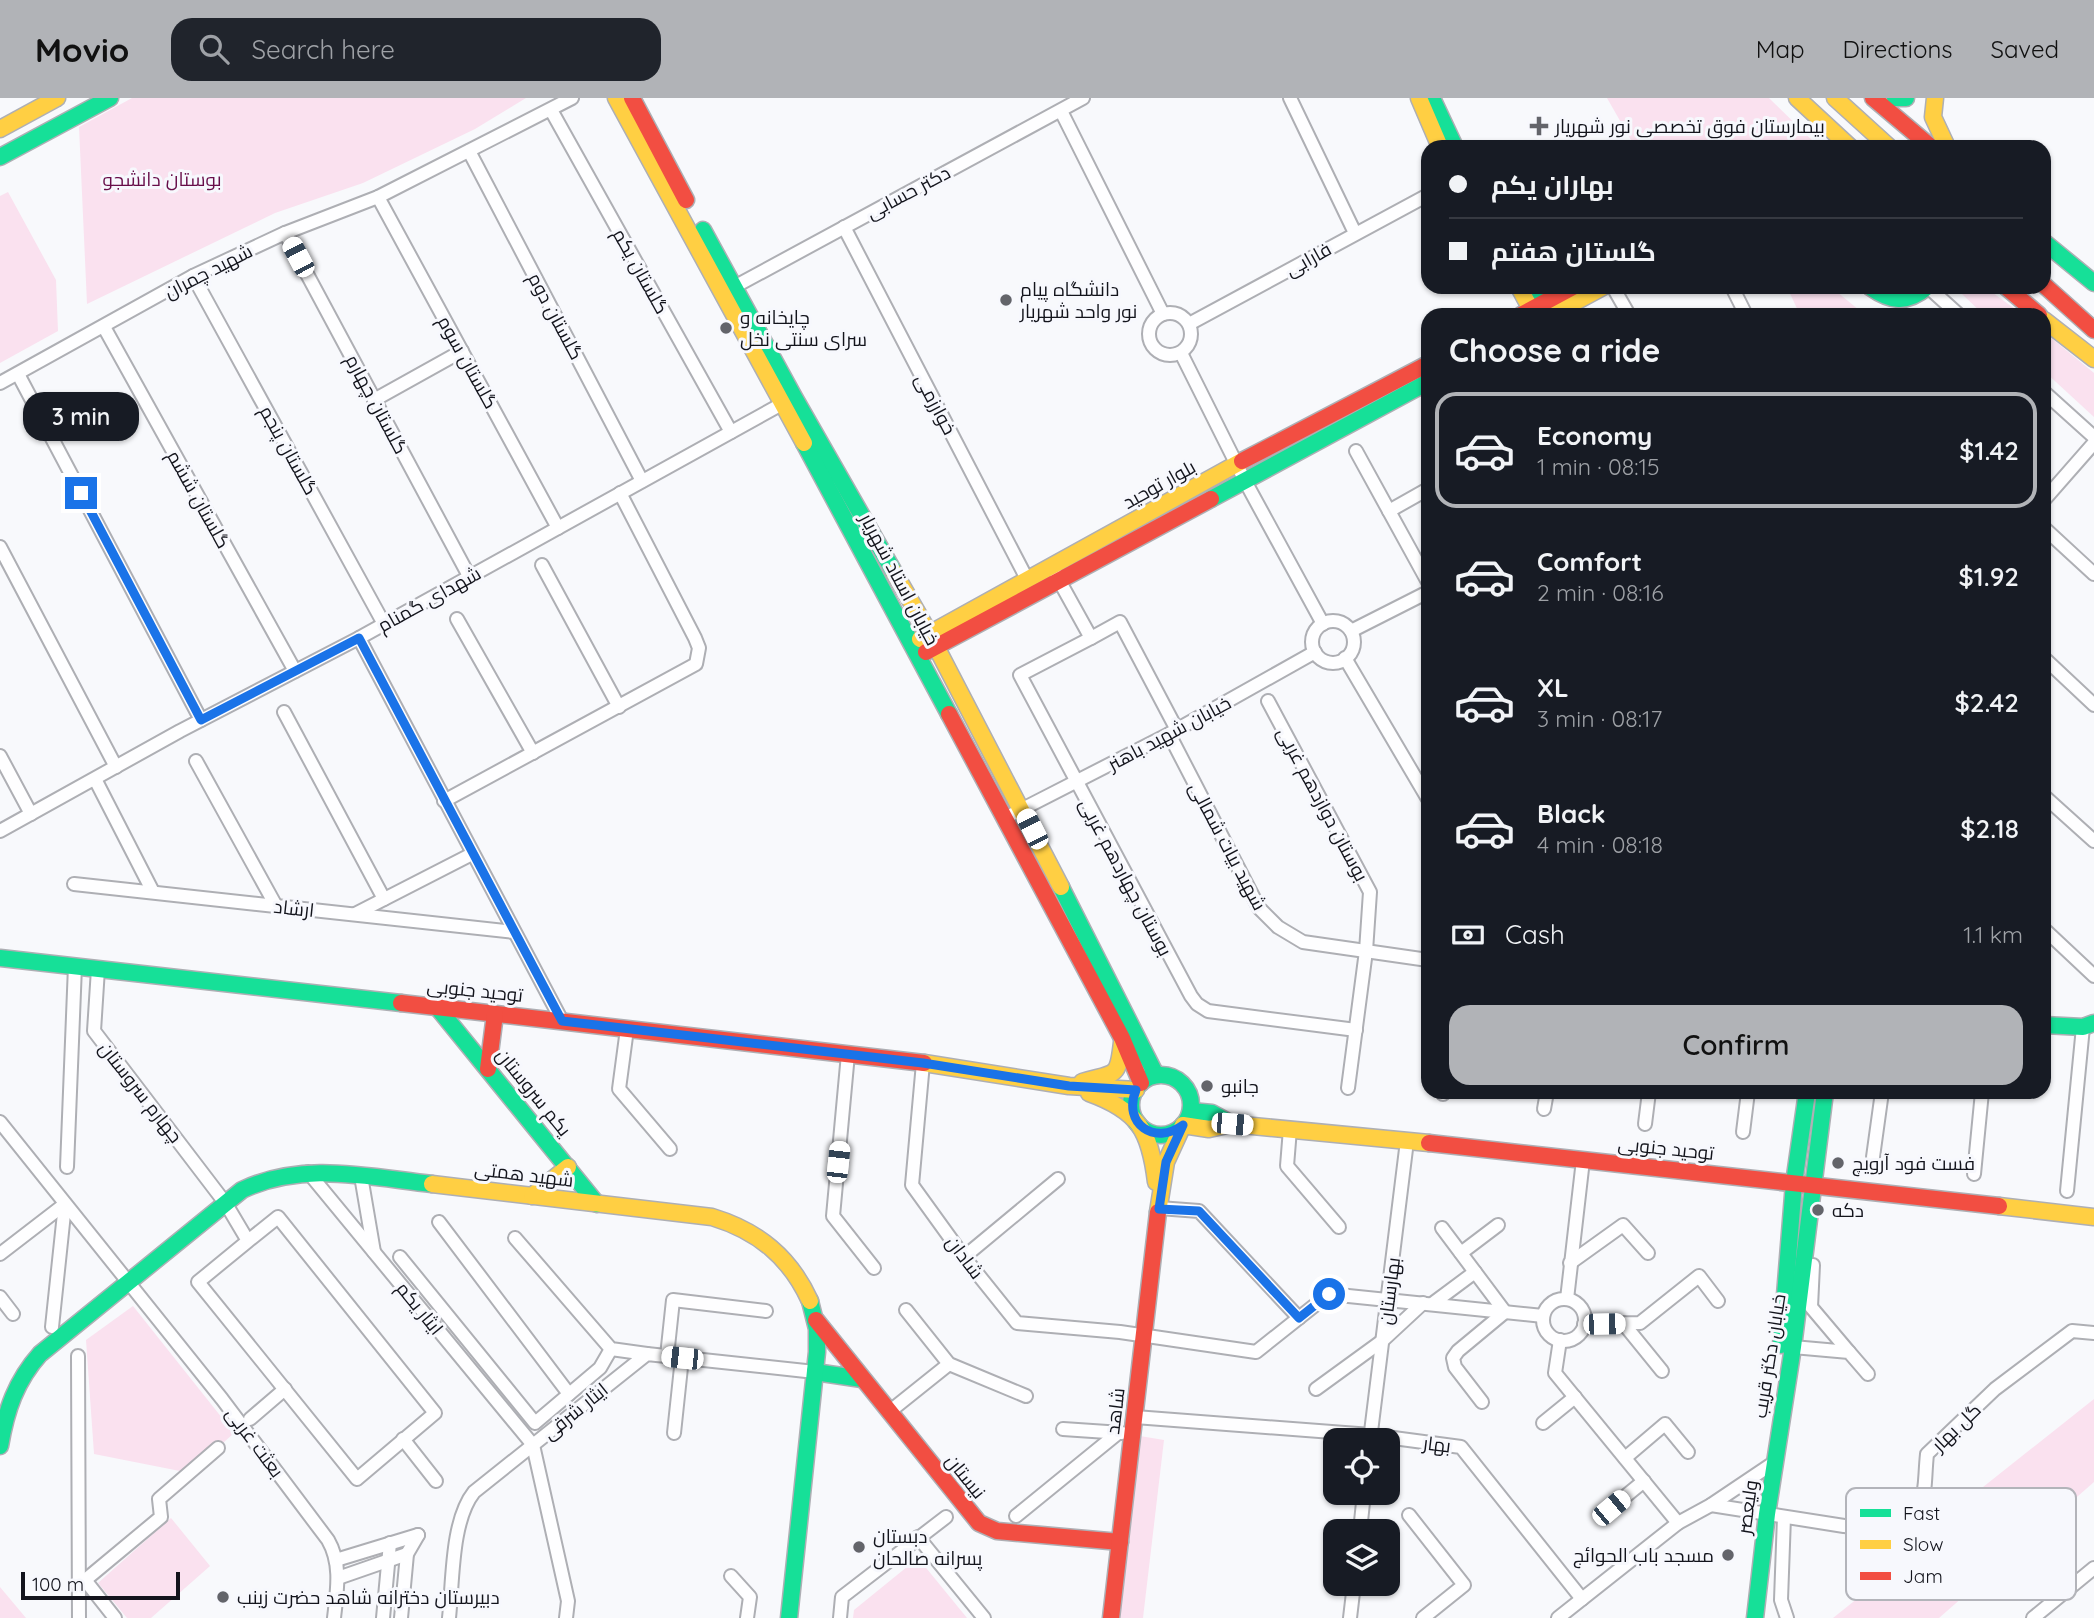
<!DOCTYPE html>
<html lang="en">
<head>
<meta charset="utf-8">
<style>
  :root { --surface:#171b24; --page:#20242c; --text:#f1f3f6; --muted:#9ea1a6; --line:#363941; --accent:#b1b3b7 }
  body { margin:0; font-family:Quicksand,Cairo,sans-serif; background:var(--page); color:var(--text); height:100vh; display:flex; flex-direction:column; font-size:26px; white-space:nowrap }
  * { box-sizing:border-box; margin:0 }
  p { font-size:23px; color:var(--muted) }
  .icon { flex:none; width:38px; height:38px; fill:none; stroke:currentColor; stroke-width:2; stroke-linecap:round; stroke-linejoin:round }
  .map { position:relative; flex:1; overflow:hidden }
  .panel { position:absolute; left:1421px; top:210px; width:630px; height:791px; display:flex; flex-direction:column; background:var(--surface); border-radius:21px; box-shadow:0 2px 5px #0004 }
  .panel>* { flex:none }
  .top-card { position:absolute; left:1421px; top:42px; width:630px; height:154px; border-radius:21px; box-shadow:0 2px 5px #0004; display:grid; align-content:center; height:154px; padding:0 28px; background:var(--surface) }
  .controls { position:absolute; left:1323px; top:1330px; display:grid; gap:14px }
  .controls a { display:grid; place-items:center; width:77px; height:77px; border-radius:14px; background:var(--surface); box-shadow:0 2px 5px #0004; font-size:35px }
  .scale { position:absolute; left:21px; bottom:18px; width:159px; box-sizing:border-box; padding-left:7px; border:4px solid #13141c; border-top:0; font-size:19px; line-height:24px; white-space:nowrap; color:#13141c; -webkit-text-stroke:5px #f7f8fd; paint-order:stroke }
  .end { position:absolute; width:32px; height:32px; margin:-16px; border:9px solid #1a73e8; background:#fff; box-shadow:0 0 0 4px #fff }
  .from { border-radius:50% }
  .bubble { position:absolute; height:49px; border-radius:21px; background:var(--surface); box-shadow:0 2px 5px #0004; font-size:23px; font-weight:600; line-height:49px; text-align:center }
  .car { position:absolute; width:21px; height:42px; margin:-21px -10px; border-radius:9px; box-shadow:0 0 5px 2px #0007; background:linear-gradient(#fff 24%,#345 0 40%,#fff 0 76%,#345 0 86%,#fff 0) }
  .top-card b { display:flex; align-items:center; gap:24px; height:66px; font-size:26px }
  .top-card b+b { border-top:2px solid var(--line) }
  .top-card i { width:18px; height:18px; background:var(--text) }
  ul { padding:0; list-style:none }
  li { display:flex; align-items:center; gap:21px; height:116px; margin:0 14px 10px; padding:0 14px; border:4px solid transparent; border-radius:21px }
  li div { flex:1 }
  li b { display:block; font-size:26px }
  li em { font-style:normal; font-weight:600 }
  li.current { border-color:var(--accent) }
  li>.icon { width:63px; height:63px; stroke-width:1.5 }
  h2 { padding:0 28px; font-size:32px; line-height:84px }
  .pay { display:flex; align-items:center; gap:18px; height:77px; padding:0 28px; font-size:26px }
  .pay p { margin-inline-start:auto }
  .cta { display:flex; gap:14px; margin-top:auto; padding:14px 28px }
  .cta a { flex:1; height:80px; border-radius:21px; background:var(--accent); color:#111; font-size:28px; font-weight:600; line-height:80px; text-align:center }
  header { display:flex; align-items:center; gap:42px; box-sizing:border-box; height:98px; padding:0 35px; background:var(--accent); color:#111 }
  header strong { font-size:33px }
  nav { display:flex; gap:38px; margin-inline-start:auto; font-size:24px }
  .search { width:490px; height:63px; background:var(--page); display:flex; align-items:center; gap:18px; box-sizing:border-box; padding:0 24px; border-radius:21px; color:var(--muted); font-size:26px }
  .map>svg:first-child { display:block }
  .green { fill:#fae1ef }
  .lines { fill:none; stroke-linecap:round; stroke-linejoin:round }
  .street-casing { stroke:#aeafb4; stroke-width:16 }
  .fast-casing { stroke:#aeafb4; stroke-width:19 }
  .slow-casing { stroke:#aeafb4; stroke-width:19 }
  .jam-casing { stroke:#aeafb4; stroke-width:19 }
  .street { stroke:#fefeff; stroke-width:12 }
  .fast { stroke:#16e098; stroke-width:16 }
  .slow { stroke:#ffcf43; stroke-width:16 }
  .jam { stroke:#f24e42; stroke-width:16 }
  .route { stroke:#1a73e8; stroke-width:9 }
  .poi-dot { fill:#63646a; stroke:#f7f8fd; stroke-width:2.5 }
  .labels { text-anchor:middle; dominant-baseline:central; stroke-width:6; stroke-linejoin:round; paint-order:stroke }
  .poi-label { font-size:19px; fill:#13141c; stroke:#f7f8fd; text-anchor:start }
  .park-label { font-size:19px; fill:#670d49; stroke:#f7f8fd }
  .street-label { font-size:19px; fill:#13141c; stroke:#f7f8fd }
  .key { fill:#f7f8fd; stroke:#b3b4ba; stroke-width:2 }
  .key-label { font-size:19px; fill:#13141c }
</style>
</head>
<body>
<header>
<strong>Movio</strong>
<div class="search"><svg class="icon" aria-label="search" viewBox="0 0 24 24"><circle cx="10" cy="10" r="6"/><path d="M15 15l6 6"/></svg>Search here</div>
<nav><a>Map</a><a>Directions</a><a>Saved</a></nav>
</header>
<div class="map">
<svg width="2094" height="1520" viewBox="0 0 2094 1520">
  <rect width="100%" height="100%" fill="#f8f9fc"/>
  <g class="green">
    <polygon points="132,0 526,0 475,31 363,85 275,115 87,206 79,29"/>
    <polygon points="1607,0 1769,0 1819,49 1635,49"/>
    <polygon points="8,94 56,182 58,233 0,265 0,98"/>
    <polygon points="1787,189 1831,189 1865,217 1800,217"/>
    <polygon points="1962,189 1985,189 2023,217 1984,217 1962,196"/>
    <polygon points="2044,234 2094,275 2094,319 2044,273"/>
    <polygon points="133,1208 234,1335 190,1375 94,1356 86,1242"/>
    <polygon points="2094,1301 2094,1384 1939,1520 1833,1520 1868,1492 1881,1490 1919,1459 1910,1447"/>
    <polygon points="1140,1338 1164,1342 1143,1520 1119,1520"/>
    <polygon points="171,1420 210,1468 151,1520 127,1520 98,1485"/>
    <polygon points="918,1460 967,1520 853,1520 854,1512"/>
    <polygon points="0,1489 26,1520 0,1520"/>
  </g>
  <g class="lines">
    <g class="street-casing">
      <g id="street">
        <polyline points="1290,0 1355,135"/>
        <polyline points="551,12 731,334"/>
        <polyline points="1061,13 1163,216"/>
        <polyline points="469,53 642,383"/>
        <polyline points="378,99 558,430"/>
        <polyline points="844,129 1028,483"/>
        <polyline points="285,135 469,478"/>
        <polyline points="193,178 384,526"/>
        <polyline points="734,189 1083,0"/>
        <polyline points="1613,189 1629,217"/>
        <polyline points="1732,189 1746,217"/>
        <polyline points="1928,189 1959,217"/>
        <circle cx="1170" cy="236" r="21"/>
        <polyline points="1189,226 1428,97"/>
        <polyline points="104,229 295,573"/>
        <polyline points="1181,255 1245,383 1323,526"/>
        <polyline points="18,276 201,622"/>
        <polyline points="0,285 193,178 285,135 378,99 572,0"/>
        <polyline points="2044,294 2094,339"/>
        <polyline points="374,302 462,253"/>
        <polyline points="1356,353 1428,484"/>
        <polyline points="2044,402 2094,345"/>
        <polyline points="1389,413 1428,391"/>
        <polyline points="2044,430 2094,476"/>
        <polyline points="0,449 116,669"/>
        <polyline points="542,467 619,609"/>
        <polyline points="1055,475 1091,540 1020,577 1191,898 1197,906 1208,913 1356,932"/>
        <polyline points="457,521 533,655"/>
        <circle cx="1333" cy="544" r="21"/>
        <polyline points="1351,533 1428,494"/>
        <polyline points="359,540 562,923"/>
        <polyline points="1091,540 1120,524 1177,632"/>
        <polyline points="1345,560 1428,701"/>
        <polyline points="2044,560 2094,607"/>
        <polyline points="1268,603 1370,794 1366,853 1348,990"/>
        <polyline points="284,614 384,801"/>
        <polyline points="1169,636 1259,810 1278,829 1303,844 1428,862"/>
        <polyline points="0,658 31,716"/>
        <polyline points="196,663 276,808"/>
        <polyline points="95,681 153,794"/>
        <polyline points="2044,698 2094,743"/>
        <polyline points="444,703 696,566 699,550 695,540 620,395"/>
        <polyline points="1005,720 1169,636 1315,554"/>
        <polyline points="0,733 180,633 359,540 789,302"/>
        <polyline points="74,786 514,834"/>
        <polyline points="355,816 472,756"/>
        <polyline points="2044,831 2094,878"/>
        <polyline points="98,871 94,933 226,1106 248,1143 198,1184 357,1381 435,1315 278,1119 248,1143"/>
        <polyline points="627,931 619,991 670,1051"/>
        <polyline points="848,956 833,1118 874,1170"/>
        <polyline points="923,965 912,1087 964,1159 1017,1225 1120,1234 1256,1254 1329,1196 1543,1218"/>
        <polyline points="1443,996 1443,994"/>
        <polyline points="1544,1011 1547,994"/>
        <path d="M0 1024 222 1301 328 1442C342 1466 337 1493 334 1520"/>
        <polyline points="1645,1026 1649,994"/>
        <polyline points="1290,1031 1287,1068 1339,1129"/>
        <polyline points="1743,1034 1748,994"/>
        <polyline points="1873,1059 1882,994"/>
        <polyline points="67,1069 75,868"/>
        <polyline points="308,1074 533,1347 568,1503 566,1520"/>
        <polyline points="1974,1076 1982,994"/>
        <polyline points="361,1078 374,1154"/>
        <polyline points="2067,1093 2083,929"/>
        <polyline points="1159,1110 1199,1113 1299,1220"/>
        <polyline points="439,1124 569,1296"/>
        <polyline points="1442,1130 1505,1214 1458,1253 1453,1260 1455,1269 1482,1304"/>
        <polyline points="515,1140 611,1251 647,1256"/>
        <polyline points="1461,1155 1498,1127"/>
        <polyline points="0,1156 65,1106"/>
        <polyline points="400,1159 535,1325 600,1270 611,1251"/>
        <polyline points="964,1159 1058,1081"/>
        <polyline points="1570,1165 1623,1127 1648,1155"/>
        <polyline points="1813,1167 1811,1209 1849,1254"/>
        <polyline points="0,1199 13,1216"/>
        <polyline points="1567,1201 1583,1062"/>
        <circle cx="1564" cy="1222" r="21"/>
        <polyline points="1432,1206 1475,1174"/>
        <polyline points="906,1212 949,1266 1026,1298"/>
        <polyline points="1623,1225 1662,1273"/>
        <polyline points="1584,1226 1640,1225 1699,1178 1718,1203"/>
        <polyline points="52,1229 65,1106"/>
        <polyline points="1560,1242 1555,1275 1678,1425"/>
        <polyline points="1793,1249 1849,1254 1868,1276"/>
        <polyline points="78,1258 79,1520"/>
        <polyline points="667,1258 673,1202 766,1213"/>
        <polyline points="1316,1291 1382,1243 1423,1205"/>
        <polyline points="889,1314 949,1266"/>
        <polyline points="1135,1319 1371,1337 1461,1349 1582,1501"/>
        <polyline points="250,1321 285,1291"/>
        <polyline points="1543,1325 1575,1299"/>
        <polyline points="1063,1331 1122,1335"/>
        <polyline points="674,1335 682,1260"/>
        <polyline points="403,1341 436,1383"/>
        <polyline points="1370,1342 1407,1043"/>
        <polyline points="1625,1360 1665,1326 1688,1354"/>
        <path d="M1711 1407 1844 1428 1896 1433C1930 1408 1923 1394 1927 1356L1995 1291 2072 1233 2094 1235"/>
        <polyline points="1611,1410 1644,1383"/>
        <polyline points="1409,1417 1464,1487 1423,1520"/>
        <polyline points="1016,1418 1118,1335"/>
        <polyline points="1784,1419 1781,1502 1787,1520"/>
        <polyline points="1360,1433 1364,1395"/>
        <polyline points="918,1439 984,1520"/>
        <polyline points="336,1462 418,1437"/>
        <polyline points="731,1478 750,1499 747,1520"/>
        <polyline points="338,1480 407,1456"/>
        <polyline points="85,1482 115,1520"/>
        <polyline points="78,1488 161,1419 159,1401 218,1350"/>
        <polyline points="383,1520 390,1445"/>
        <polyline points="401,1520 407,1456 418,1437"/>
        <path d="M449 1520C453 1483 451 1423 474 1394L647 1256 815 1274"/>
        <polyline points="840,1520 842,1499 946,1419"/>
        <polyline points="1350,1520 1354,1486"/>
        <polyline points="1558,1520 1678,1425 1711,1407 1775,1364"/>
        <polyline points="2033,1520 2094,1470"/>
      </g>
    </g>
    <g class="fast-casing">
      <g id="fast">
        <polyline points="1432,0 1455,49"/>
        <polyline points="1895,0 1906,0"/>
        <polyline points="0,59 110,0"/>
        <polyline points="703,132 794,299 894,474"/>
        <polyline points="2044,144 2094,185"/>
        <polyline points="1536,189 1550,214"/>
        <path d="M1870 189C1891 204 1907 206 1927 189"/>
        <polyline points="804,345 949,616"/>
        <polyline points="1211,401 1428,284"/>
        <polyline points="1061,789 1156,977"/>
        <polyline points="0,860 401,905"/>
        <polyline points="437,909 597,1106"/>
        <polyline points="2044,927 2083,929 2094,925"/>
        <circle cx="1161" cy="1007" r="30"/>
        <polyline points="1191,1013 1212,1015 1232,1026"/>
        <polyline points="1781,1247 1794,1085 1807,994"/>
        <polyline points="815,1274 862,1281"/>
        <path d="M0 1348C6 1312 16 1283 40 1256L242 1092C303 1063 368 1079 432 1086"/>
        <polyline points="789,1520 817,1254 817,1231 810,1203"/>
        <polyline points="1755,1520 1767,1416 1793,1249 1825,994"/>
      </g>
    </g>
    <g class="slow-casing">
      <g id="slow">
        <polyline points="616,0 804,345"/>
        <polyline points="1419,0 1440,49"/>
        <polyline points="1797,0 1850,49"/>
        <polyline points="1835,0 1889,49"/>
        <polyline points="1935,0 1933,19 1947,49"/>
        <polyline points="0,31 57,0"/>
        <polyline points="1519,189 1534,217"/>
        <polyline points="1551,217 1603,189"/>
        <polyline points="2044,222 2094,261"/>
        <polyline points="894,474 929,535 1061,789"/>
        <polyline points="920,541 1242,363"/>
        <polyline points="924,965 1069,988 1136,992"/>
        <path d="M1082 984C1116 974 1118 981 1122 944"/>
        <path d="M1089 995C1139 1013 1150 1033 1156 1084"/>
        <path d="M432 1086 712 1119C758 1133 790 1159 810 1203"/>
        <polyline points="532,1098 568,1069"/>
        <polyline points="1999,1108 2094,1119"/>
        <polyline points="1158,1114 1166,1064 1183,1027 1209,1031 1232,1026 1429,1045"/>
      </g>
    </g>
    <g class="jam-casing">
      <g id="jam">
        <polyline points="632,0 686,102"/>
        <polyline points="1873,0 1931,49"/>
        <polyline points="2044,187 2094,232"/>
        <polyline points="2006,189 2039,217"/>
        <polyline points="1521,217 1573,189"/>
        <polyline points="1242,363 1428,266"/>
        <polyline points="926,554 1211,401"/>
        <polyline points="949,616 1122,940 1141,985"/>
        <polyline points="401,905 924,965"/>
        <polyline points="488,971 495,916"/>
        <polyline points="1429,1045 1999,1108"/>
        <polyline points="816,1222 979,1425 997,1433 1120,1444"/>
        <polyline points="1111,1520 1158,1114"/>
      </g>
    </g>
    <use href="#street" class="street"/>
    <use href="#fast" class="fast"/>
    <use href="#slow" class="slow"/>
    <use href="#jam" class="jam"/>
  </g>
  <g class="lines">
    <path class="route" d="M81 395 201 622 359 540 562 923 923 965 1069 988 1136 992C1122 1026 1155 1048 1183 1027L1166 1064 1159 1111 1199 1113 1299 1220 1329 1196"/>
  </g>
  <g class="poi-dot">
    <path d="M1535.5 17.5h7v7h7v7h-7v7h-7v-7h-7v-7h7z"/>
    <circle cx="1006" cy="202" r="7"/>
    <circle cx="726" cy="230" r="7"/>
    <circle cx="1207" cy="988" r="7"/>
    <circle cx="1838" cy="1065" r="7"/>
    <circle cx="1818" cy="1112" r="7"/>
    <circle cx="859" cy="1449" r="7"/>
    <circle cx="1728" cy="1457" r="7"/>
    <circle cx="223" cy="1499" r="7"/>
  </g>
  <g class="labels">
    <g class="poi-label">
      <text x="1555" y="28">بیمارستان فوق تخصصی نور شهریار</text>
      <text x="1020" y="191">دانشگاه پیام<tspan x="1020" dy="22">نور واحد شهریار</tspan></text>
      <text x="740" y="219">چایخانه و<tspan x="740" dy="22">سرای سنتی نخل</tspan></text>
      <text x="1221" y="988">جانبو</text>
      <text x="1852" y="1065">فست فود آرویچ</text>
      <text x="1832" y="1112">دکه</text>
      <text x="873" y="1438">دبستان<tspan x="873" dy="22">پسرانه صالحان</tspan></text>
      <text x="1714" y="1457" text-anchor="end">مسجد باب الحوائج</text>
      <text x="237" y="1499">دبیرستان دخترانه شاهد حضرت زینب</text>
    </g>
    <g class="park-label">
      <text x="162" y="81">بوستان دانشجو</text>
    </g>
    <g class="street-label">
      <text transform="translate(908 94) rotate(-28)">دکتر حسابی</text>
      <text transform="translate(1308 161) rotate(-29)">فارابی</text>
      <text transform="translate(208 173) rotate(-27)">شهید چمران</text>
      <text transform="translate(641 173) rotate(61)">گلستان یکم</text>
      <text transform="translate(556 218) rotate(62)">گلستان دوم</text>
      <text transform="translate(468 264) rotate(61)">گلستان سوم</text>
      <text transform="translate(377 306) rotate(62)">گلستان چهارم</text>
      <text transform="translate(936 306) rotate(62)">خوارزمی</text>
      <text transform="translate(289 352) rotate(61)">گلستان پنجم</text>
      <text transform="translate(1159 386) rotate(-29)">بلوار توحید</text>
      <text transform="translate(199 401) rotate(61)">گلستان ششم</text>
      <text transform="translate(900 481) rotate(62)">خیابان استاد شهریار</text>
      <text transform="translate(429 501) rotate(-29)">شهدای گمنام</text>
      <text transform="translate(1169 635) rotate(-28)">خیابان شهید باهنر</text>
      <text transform="translate(1323 706) rotate(62)">بوستان دوازدهم غربی</text>
      <text transform="translate(1228 748) rotate(62)">شهید بیات شمالی</text>
      <text transform="translate(1126 779) rotate(62)">بوستان چهاردهم غربی</text>
      <text transform="translate(294 810) rotate(6)">ارشاد</text>
      <text transform="translate(475 892) rotate(6)">توحید جنوبی</text>
      <text transform="translate(141 994) rotate(52)">چهارم سروستان</text>
      <text transform="translate(534 994) rotate(51)">یکم سروستان</text>
      <text transform="translate(1666 1050) rotate(6)">توحید جنوبی</text>
      <text transform="translate(524 1076) rotate(7)">شهید همتی</text>
      <text transform="translate(965 1159) rotate(53)">شادان</text>
      <text transform="translate(1389 1193) rotate(-83)">بهارستان</text>
      <text transform="translate(420 1210) rotate(51)">ایثار یکم</text>
      <text transform="translate(1769 1258) rotate(-81)">خیابان دکتر قریب</text>
      <text transform="translate(575 1313) rotate(-39)">ایثار شرقی</text>
      <text transform="translate(1115 1313) rotate(-83)">شاهد</text>
      <text transform="translate(1956 1329) rotate(-44)">گل بهار</text>
      <text transform="translate(255 1344) rotate(53)">بعثت غربی</text>
      <text transform="translate(1437 1346) rotate(7)">بهار</text>
      <text transform="translate(966 1378) rotate(51)">نيستان</text>
      <text transform="translate(1747 1409) rotate(-82)">ولیعصر</text>
    </g>
  </g>
  <rect x="1846" y="1390" width="230" height="112" rx="10" class="key"/>
  <rect x="1860" y="1411" width="31" height="8" fill="#16e098"/>
  <rect x="1860" y="1442" width="31" height="9" fill="#ffcf43"/>
  <rect x="1860" y="1474" width="31" height="8" fill="#f24e42"/>
  <g class="key-label">
    <text x="1903" y="1422">Fast</text>
    <text x="1903" y="1453">Slow</text>
    <text x="1903" y="1485">Jam</text>
  </g>
</svg>
<div class="controls">
<a><svg class="icon" aria-label="locate" viewBox="0 0 24 24"><circle cx="12" cy="12" r="6"/><path d="M12 2v4M12 18v4M2 12h4M18 12h4"/></svg></a>
<a><svg class="icon" aria-label="layers" viewBox="0 0 24 24"><path d="M12 4l9 5-9 5-9-5zM3 14l9 5 9-5"/></svg></a>
</div>
<div class="scale">100 m</div>
<i class="end from" style="left:1329px;top:1196px"></i>
<i class="end" style="left:81px;top:395px"></i>
<div class="bubble" style="left:23px;top:294px;width:116px">3 min</div>
<i class="car" style="left:298px;top:159px;rotate:332deg"></i>
<i class="car" style="left:1032px;top:731px;rotate:333deg"></i>
<i class="car" style="left:1232px;top:1026px;rotate:95deg"></i>
<i class="car" style="left:838px;top:1064px;rotate:6deg"></i>
<i class="car" style="left:1604px;top:1226px;rotate:89deg"></i>
<i class="car" style="left:682px;top:1260px;rotate:276deg"></i>
<i class="car" style="left:1611px;top:1410px;rotate:50deg"></i>
<div class="top-card">
<b><i class="from"></i>بهاران یکم</b>
<b><i></i>گلستان هفتم</b>
</div>
<section class="panel">
<h2>Choose a ride</h2>
<ul>
<li class="current"><svg class="icon" aria-label="car" viewBox="0 0 24 24"><path d="M5 17H2v-5l4-1 3-4h7l3 4 3 1v5h-3M9 17h6M6 11h13"/><circle cx="7" cy="17" r="2"/><circle cx="17" cy="17" r="2"/></svg><div><b>Economy</b><p>1 min · 08:15</p></div><em>$1.42</em></li>
<li><svg class="icon" aria-label="car" viewBox="0 0 24 24"><path d="M5 17H2v-5l4-1 3-4h7l3 4 3 1v5h-3M9 17h6M6 11h13"/><circle cx="7" cy="17" r="2"/><circle cx="17" cy="17" r="2"/></svg><div><b>Comfort</b><p>2 min · 08:16</p></div><em>$1.92</em></li>
<li><svg class="icon" aria-label="car" viewBox="0 0 24 24"><path d="M5 17H2v-5l4-1 3-4h7l3 4 3 1v5h-3M9 17h6M6 11h13"/><circle cx="7" cy="17" r="2"/><circle cx="17" cy="17" r="2"/></svg><div><b>XL</b><p>3 min · 08:17</p></div><em>$2.42</em></li>
<li><svg class="icon" aria-label="car" viewBox="0 0 24 24"><path d="M5 17H2v-5l4-1 3-4h7l3 4 3 1v5h-3M9 17h6M6 11h13"/><circle cx="7" cy="17" r="2"/><circle cx="17" cy="17" r="2"/></svg><div><b>Black</b><p>4 min · 08:18</p></div><em>$2.18</em></li>
</ul>
<div class="pay"><svg class="icon" aria-label="cash" viewBox="0 0 24 24"><path d="M3 7h18v10H3z"/><circle cx="12" cy="12" r="2"/></svg>Cash<p>1.1 km</p></div>
<div class="cta"><a>Confirm</a></div>
</section>
</div>
</body>
</html>
